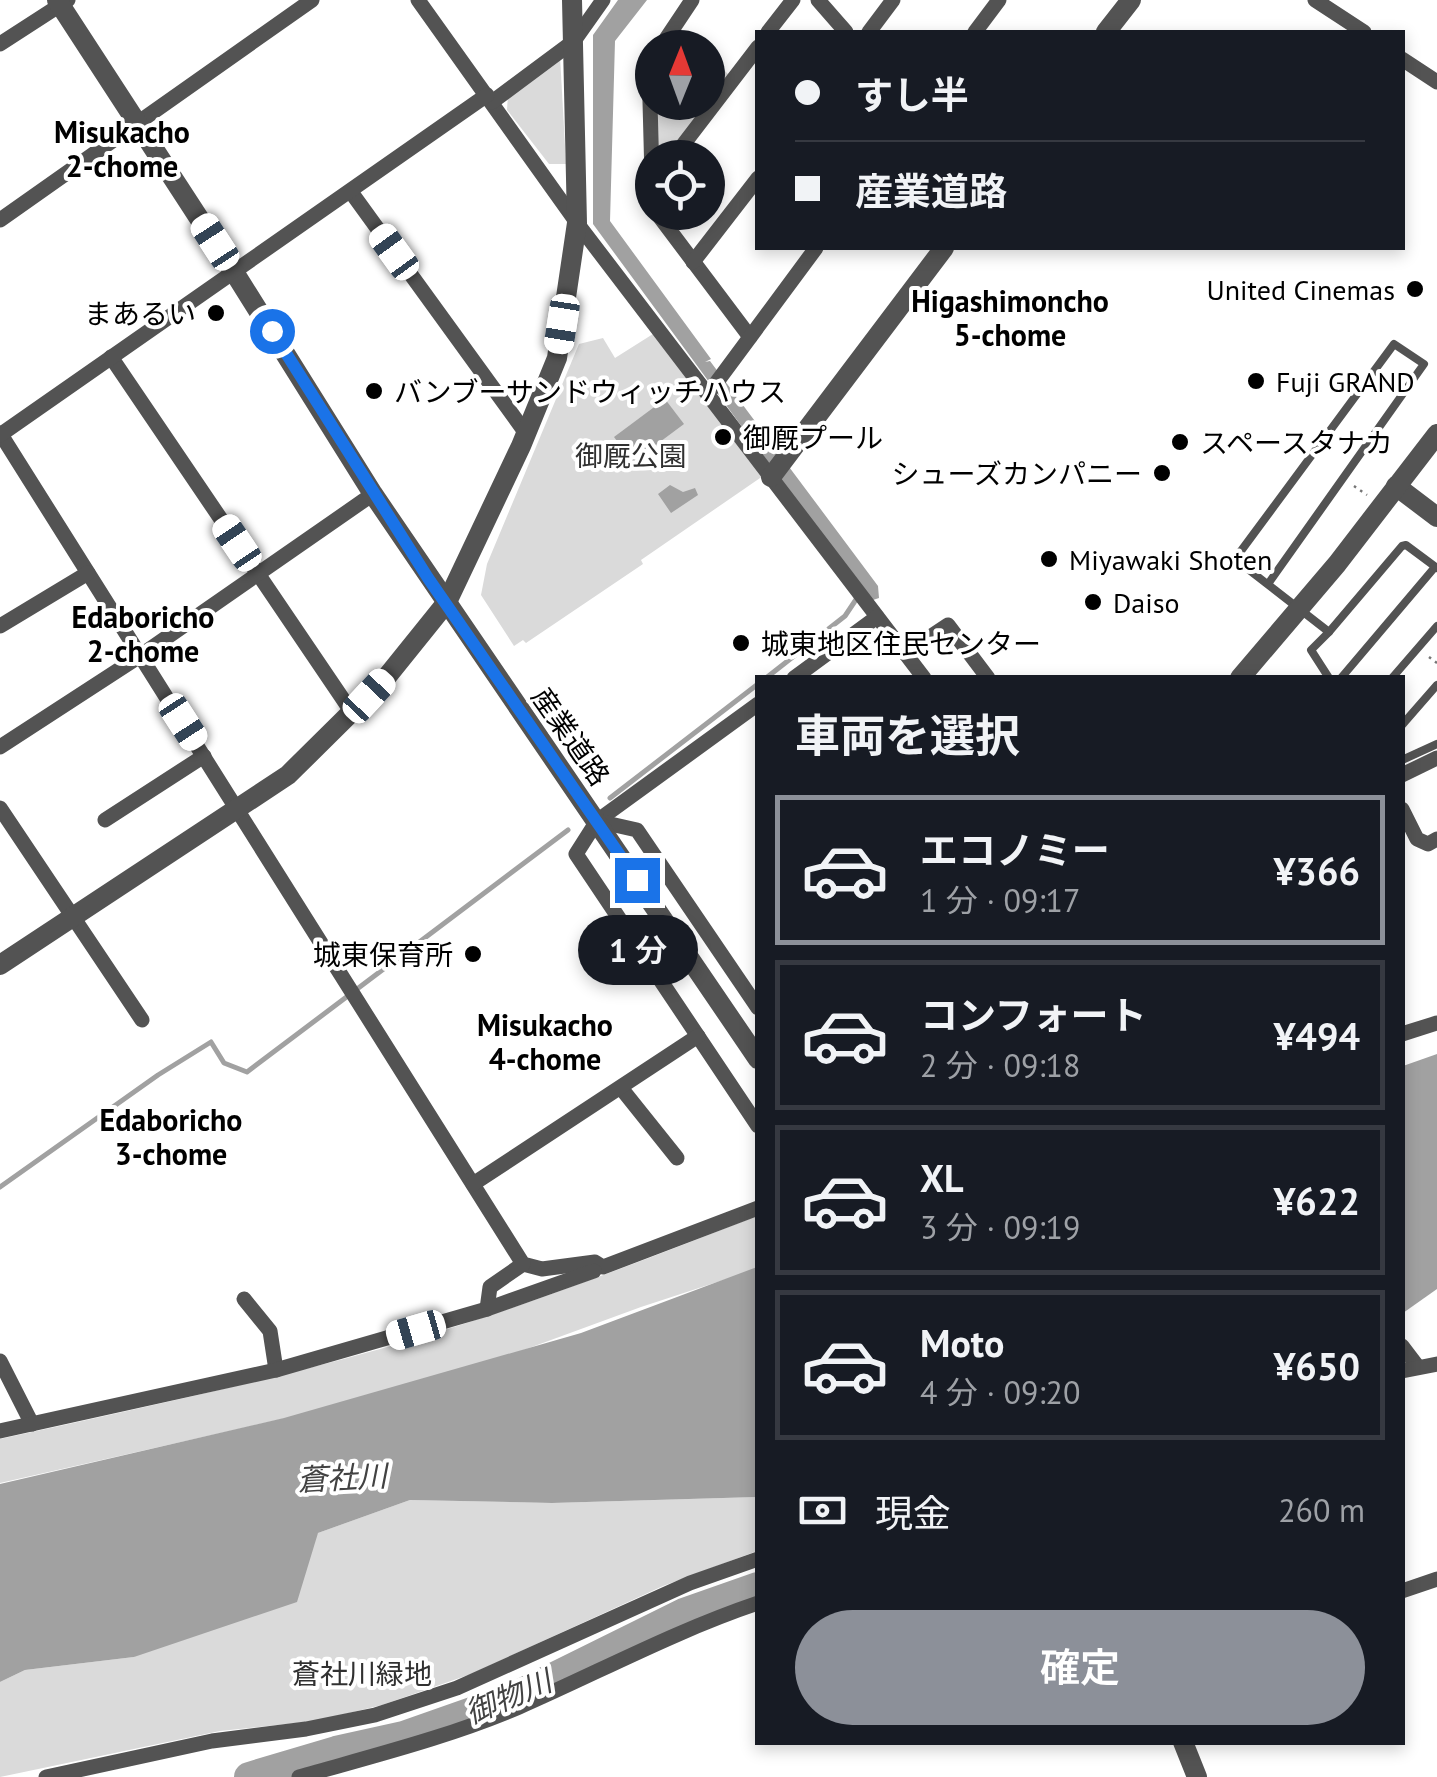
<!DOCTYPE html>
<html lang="ja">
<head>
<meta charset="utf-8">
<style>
  :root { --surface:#171b24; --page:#20242c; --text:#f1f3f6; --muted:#9ea1a6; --line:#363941; --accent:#8c9099 }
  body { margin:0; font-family:"PT Sans","Noto Sans JP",sans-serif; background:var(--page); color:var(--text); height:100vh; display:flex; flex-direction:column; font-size:38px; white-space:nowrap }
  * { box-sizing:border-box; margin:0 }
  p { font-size:32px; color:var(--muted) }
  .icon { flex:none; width:55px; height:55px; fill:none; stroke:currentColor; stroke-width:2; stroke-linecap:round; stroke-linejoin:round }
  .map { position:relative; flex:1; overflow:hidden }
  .sheet { position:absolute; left:755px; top:675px; width:650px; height:1070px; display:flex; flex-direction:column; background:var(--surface); border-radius:0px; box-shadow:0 5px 15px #0003 }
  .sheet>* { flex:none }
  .hud { position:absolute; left:755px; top:30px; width:650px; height:220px; border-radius:0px; box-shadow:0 5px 15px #0003; display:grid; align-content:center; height:220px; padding:0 40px; background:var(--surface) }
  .needle { width:65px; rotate:1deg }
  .controls { position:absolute; left:635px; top:30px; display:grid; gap:20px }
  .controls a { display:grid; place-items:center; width:90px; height:90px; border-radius:50%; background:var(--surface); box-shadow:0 5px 15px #0003; font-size:50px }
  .end { position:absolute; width:45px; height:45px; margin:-22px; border:12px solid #1a73e8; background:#fff; box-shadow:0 0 0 5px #fff }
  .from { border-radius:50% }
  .bubble { position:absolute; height:70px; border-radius:35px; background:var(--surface); box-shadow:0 5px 15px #0003; font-size:32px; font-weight:600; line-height:70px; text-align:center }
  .car { position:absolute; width:30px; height:60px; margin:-30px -15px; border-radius:12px; box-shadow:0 0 8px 2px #0007; background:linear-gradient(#fff 24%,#345 0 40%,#fff 0 76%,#345 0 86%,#fff 0) }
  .hud b { display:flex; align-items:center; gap:35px; height:95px; font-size:38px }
  .hud b+b { border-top:2px solid var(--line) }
  .hud i { width:25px; height:25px; background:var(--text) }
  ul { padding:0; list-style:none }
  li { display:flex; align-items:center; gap:30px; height:150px; margin:0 20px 15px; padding:0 20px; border:5px solid var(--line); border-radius:0px }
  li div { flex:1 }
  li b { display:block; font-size:38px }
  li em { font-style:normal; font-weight:600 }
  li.selected { border-color:var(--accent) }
  li>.icon { width:90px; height:90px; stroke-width:1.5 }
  h2 { padding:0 40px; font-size:45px; line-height:120px }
  .pay { display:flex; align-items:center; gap:25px; height:110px; padding:0 40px; font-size:38px }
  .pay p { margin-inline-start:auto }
  .cta { display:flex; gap:20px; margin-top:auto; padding:20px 40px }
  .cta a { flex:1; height:115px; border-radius:60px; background:var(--accent); color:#fff; font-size:40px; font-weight:600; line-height:115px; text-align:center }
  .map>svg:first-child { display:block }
  .green { fill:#dadada }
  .water { fill:#a1a1a1 }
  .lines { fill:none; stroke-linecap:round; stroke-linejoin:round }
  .stream { stroke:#a1a1a1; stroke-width:5 }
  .river { stroke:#a1a1a1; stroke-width:30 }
  .path { stroke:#757575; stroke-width:2.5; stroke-dasharray:2.5 5; stroke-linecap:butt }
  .service { stroke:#535353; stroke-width:8 }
  .minor { stroke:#535353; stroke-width:15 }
  .tertiary { stroke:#535353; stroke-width:20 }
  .route { stroke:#1a73e8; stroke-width:12 }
  .poi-dot { fill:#000; stroke:#fff; stroke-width:4 }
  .labels { text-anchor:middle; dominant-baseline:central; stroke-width:8; stroke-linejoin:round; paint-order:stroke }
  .poi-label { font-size:28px; fill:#000; stroke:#fff; text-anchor:start }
  .park-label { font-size:28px; fill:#313131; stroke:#fff }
  .street-label { font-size:28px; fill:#000; stroke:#fff }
  .neighbourhood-label { font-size:30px; font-weight:bold; fill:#000; stroke:#fff }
  .water-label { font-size:30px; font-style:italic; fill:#424242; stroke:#fff }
</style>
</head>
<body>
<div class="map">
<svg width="1437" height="1777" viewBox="0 0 1437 1777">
  <rect width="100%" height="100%" fill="#fff"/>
  <g class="green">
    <polygon points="708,55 729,75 666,157 658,157 658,103 708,102"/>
    <polygon points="560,56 566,164 549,164 507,110 508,94"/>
    <polygon points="653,334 763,476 641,560 643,564 526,643 523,640 514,646 481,595 487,564 579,344 603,338 615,358"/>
    <path d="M757 1216V1269L641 1307 488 1363 304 1414 0 1483V1439C144 1407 288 1377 429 1335 540 1301 649 1258 757 1216Z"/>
    <polygon points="757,1497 757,1551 663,1586 471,1674 382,1705 316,1721 220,1731 0,1777 0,1682 25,1670 134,1657 318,1533 410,1500 552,1503"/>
  </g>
  <g class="water">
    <polygon points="618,0 647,0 615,41 610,221 711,359 705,362 710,361 878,586 879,598 870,601 593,224 593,35"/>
    <polygon points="665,399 684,424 633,462 614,437"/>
    <polygon points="670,485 683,492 695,488 698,495 671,513 658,494"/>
    <polygon points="1437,1054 1437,1289 1403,1313 1403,1066"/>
    <polygon points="757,1267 757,1497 552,1503 410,1500 318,1533 297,1602 134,1657 25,1670 0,1682 0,1484 284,1418 581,1333"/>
  </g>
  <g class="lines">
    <g class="stream">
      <polyline points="766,678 845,616 857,598"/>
      <polyline points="610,798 758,684"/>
      <polyline points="0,1187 158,1075 211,1042 224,1063 247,1072 568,830"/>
    </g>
    <polyline class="river" points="249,1777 336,1751 404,1736 512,1698 684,1613 758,1587"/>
    <g class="path">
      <polyline points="1354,486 1367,495"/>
      <polyline points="1429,657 1437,663"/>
    </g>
    <g class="service">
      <polyline points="1268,584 1424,364 1394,344 1235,559 1329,632 1311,650 1329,678"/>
      <polyline points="1329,632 1402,546 1406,545 1437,568"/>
      <polyline points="1341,678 1435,567"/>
      <polyline points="1392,678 1437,626"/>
      <polyline points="1402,725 1437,685"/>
      <polyline points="1402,760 1437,744"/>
    </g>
    <g class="minor">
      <polyline points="418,0 577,223 924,678"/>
      <polyline points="818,0 846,32"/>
      <polyline points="1315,0 1364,32"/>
      <polyline points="768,32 793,0"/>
      <polyline points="869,32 893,0"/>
      <polyline points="975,32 999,0"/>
      <polyline points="0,44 68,0"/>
      <polyline points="660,48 692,0"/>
      <polyline points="652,58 649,64 652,177"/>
      <polyline points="1402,59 1437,82"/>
      <polyline points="492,102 574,41 603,0"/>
      <polyline points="673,158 758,47"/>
      <polyline points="351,192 525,432"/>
      <polyline points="656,212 750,337"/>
      <polyline points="0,220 312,0"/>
      <polyline points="693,262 758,178"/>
      <polyline points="111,357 353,714"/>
      <polyline points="708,394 816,248"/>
      <polyline points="0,433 523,1264 542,1269 595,1262 603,1267 758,1208"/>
      <polyline points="0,435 487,95"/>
      <polyline points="0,626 88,573"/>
      <polyline points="906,653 948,625 988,678"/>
      <polyline points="794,678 877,617"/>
      <polyline points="758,704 597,821 576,854 758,1126"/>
      <polyline points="0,747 140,656 373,494"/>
      <polyline points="1402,775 1437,758"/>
      <polyline points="0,808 142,1020"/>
      <polyline points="1402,809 1417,839 1428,844 1437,839"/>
      <polyline points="105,820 204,756"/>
      <polyline points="597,821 637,830 758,1008"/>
      <polyline points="1402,1034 1437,1023"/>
      <polyline points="621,1088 677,1158"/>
      <polyline points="473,1184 698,1036"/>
      <polyline points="244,1299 270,1331 276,1370"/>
      <polyline points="487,1309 490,1287 523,1264"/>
      <polyline points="1402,1346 1418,1367"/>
      <polyline points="0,1361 32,1424"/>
      <polyline points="1402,1371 1437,1364"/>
      <polyline points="0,1431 276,1370 487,1309 594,1271"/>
      <polyline points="1402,1591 1437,1579"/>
      <polyline points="46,1777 212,1741 306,1729 375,1715 457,1688 690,1583 758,1559"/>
      <path d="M299 1777C372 1756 449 1737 519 1707 599 1672 675 1631 758 1603"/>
    </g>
    <g class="tertiary">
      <polyline points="57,0 234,272 373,494 758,1059"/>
      <polyline points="1106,32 1131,0"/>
      <polyline points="771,477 944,248"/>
      <polyline points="1396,486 1437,517"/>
      <polyline points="1240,678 1337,564 1437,434"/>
      <polyline points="0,965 288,775 385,679 447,602 521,446 557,358 577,223 572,0"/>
      <polyline points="1183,1742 1197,1777"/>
    </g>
  </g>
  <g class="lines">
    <polyline class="route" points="272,331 428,578 637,880"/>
  </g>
  <g class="poi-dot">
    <circle cx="1415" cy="289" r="10"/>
    <circle cx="216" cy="313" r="10"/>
    <circle cx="1256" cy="381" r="10"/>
    <circle cx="374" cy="391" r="10"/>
    <circle cx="723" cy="437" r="10"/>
    <circle cx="1180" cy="442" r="10"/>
    <circle cx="1162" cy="473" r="10"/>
    <circle cx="1049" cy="559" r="10"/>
    <circle cx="1093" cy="602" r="10"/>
    <circle cx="741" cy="643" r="10"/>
    <circle cx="473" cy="954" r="10"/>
  </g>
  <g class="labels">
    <g class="poi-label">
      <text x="1395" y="289" text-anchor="end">United Cinemas</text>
      <text x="196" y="313" text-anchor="end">まあるい</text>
      <text x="1276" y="381">Fuji GRAND</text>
      <text x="394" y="391">バンブーサンドウィッチハウス</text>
      <text x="743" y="437">御厩プール</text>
      <text x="1200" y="442">スペースタナカ</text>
      <text x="1142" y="473" text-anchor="end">シューズカンパニー</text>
      <text x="1069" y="559">Miyawaki Shoten</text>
      <text x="1113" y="602">Daiso</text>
      <text x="761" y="643">城東地区住民センター</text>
      <text x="453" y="954" text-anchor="end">城東保育所</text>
    </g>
    <g class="park-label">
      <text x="631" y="455">御厩公園</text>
      <text x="362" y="1673">蒼社川緑地</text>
    </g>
    <g class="street-label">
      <text transform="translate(571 736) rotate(55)">産業道路</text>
    </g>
    <g class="neighbourhood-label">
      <text x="122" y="131">Misukacho<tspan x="122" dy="34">2-chome</tspan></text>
      <text x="1010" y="300">Higashimoncho<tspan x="1010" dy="34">5-chome</tspan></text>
      <text x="143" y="616">Edaboricho<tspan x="143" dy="34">2-chome</tspan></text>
      <text x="545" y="1024">Misukacho<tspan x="545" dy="34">4-chome</tspan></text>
      <text x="171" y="1119">Edaboricho<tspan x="171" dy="34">3-chome</tspan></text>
    </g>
    <g class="water-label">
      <text transform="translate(342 1477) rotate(-3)">蒼社川</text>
      <text transform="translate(508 1696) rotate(-23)">御物川</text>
    </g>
  </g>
</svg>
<div class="controls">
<a><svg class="needle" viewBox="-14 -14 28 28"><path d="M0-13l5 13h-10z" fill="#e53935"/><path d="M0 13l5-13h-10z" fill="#9ea1a6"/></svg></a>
<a><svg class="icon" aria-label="locate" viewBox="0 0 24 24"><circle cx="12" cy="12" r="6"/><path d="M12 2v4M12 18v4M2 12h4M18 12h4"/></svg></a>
</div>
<i class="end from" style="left:272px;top:331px"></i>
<i class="end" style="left:637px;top:880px"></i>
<div class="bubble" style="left:578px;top:915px;width:120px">1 分</div>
<i class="car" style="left:215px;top:242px;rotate:327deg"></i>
<i class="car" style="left:394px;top:252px;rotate:324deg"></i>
<i class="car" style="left:562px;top:324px;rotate:189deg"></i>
<i class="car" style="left:237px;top:543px;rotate:326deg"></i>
<i class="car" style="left:369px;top:696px;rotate:43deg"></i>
<i class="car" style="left:183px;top:722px;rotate:147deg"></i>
<i class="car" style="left:416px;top:1330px;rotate:254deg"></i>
<div class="hud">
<b><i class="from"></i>すし半</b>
<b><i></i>産業道路</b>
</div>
<section class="sheet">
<h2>車両を選択</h2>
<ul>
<li class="selected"><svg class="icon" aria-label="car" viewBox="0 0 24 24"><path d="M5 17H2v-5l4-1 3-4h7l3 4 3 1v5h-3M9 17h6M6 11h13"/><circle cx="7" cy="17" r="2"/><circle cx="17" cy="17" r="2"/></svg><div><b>エコノミー</b><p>1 分 · 09:17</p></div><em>¥366</em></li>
<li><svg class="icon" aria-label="car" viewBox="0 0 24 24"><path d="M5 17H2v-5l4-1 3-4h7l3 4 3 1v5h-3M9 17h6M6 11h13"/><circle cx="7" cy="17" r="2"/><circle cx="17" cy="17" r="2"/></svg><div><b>コンフォート</b><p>2 分 · 09:18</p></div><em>¥494</em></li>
<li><svg class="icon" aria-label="car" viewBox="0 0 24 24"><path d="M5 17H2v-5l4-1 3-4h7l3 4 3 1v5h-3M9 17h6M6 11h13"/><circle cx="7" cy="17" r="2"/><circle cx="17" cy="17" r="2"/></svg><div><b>XL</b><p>3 分 · 09:19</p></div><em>¥622</em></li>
<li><svg class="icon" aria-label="car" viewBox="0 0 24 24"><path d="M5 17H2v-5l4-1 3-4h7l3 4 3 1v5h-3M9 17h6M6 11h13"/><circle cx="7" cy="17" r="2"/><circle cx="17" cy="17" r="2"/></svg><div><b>Moto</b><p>4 分 · 09:20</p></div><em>¥650</em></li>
</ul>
<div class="pay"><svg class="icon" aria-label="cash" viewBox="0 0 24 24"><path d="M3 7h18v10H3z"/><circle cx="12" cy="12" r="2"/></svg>現金<p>260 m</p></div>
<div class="cta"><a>確定</a></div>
</section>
</div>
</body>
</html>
